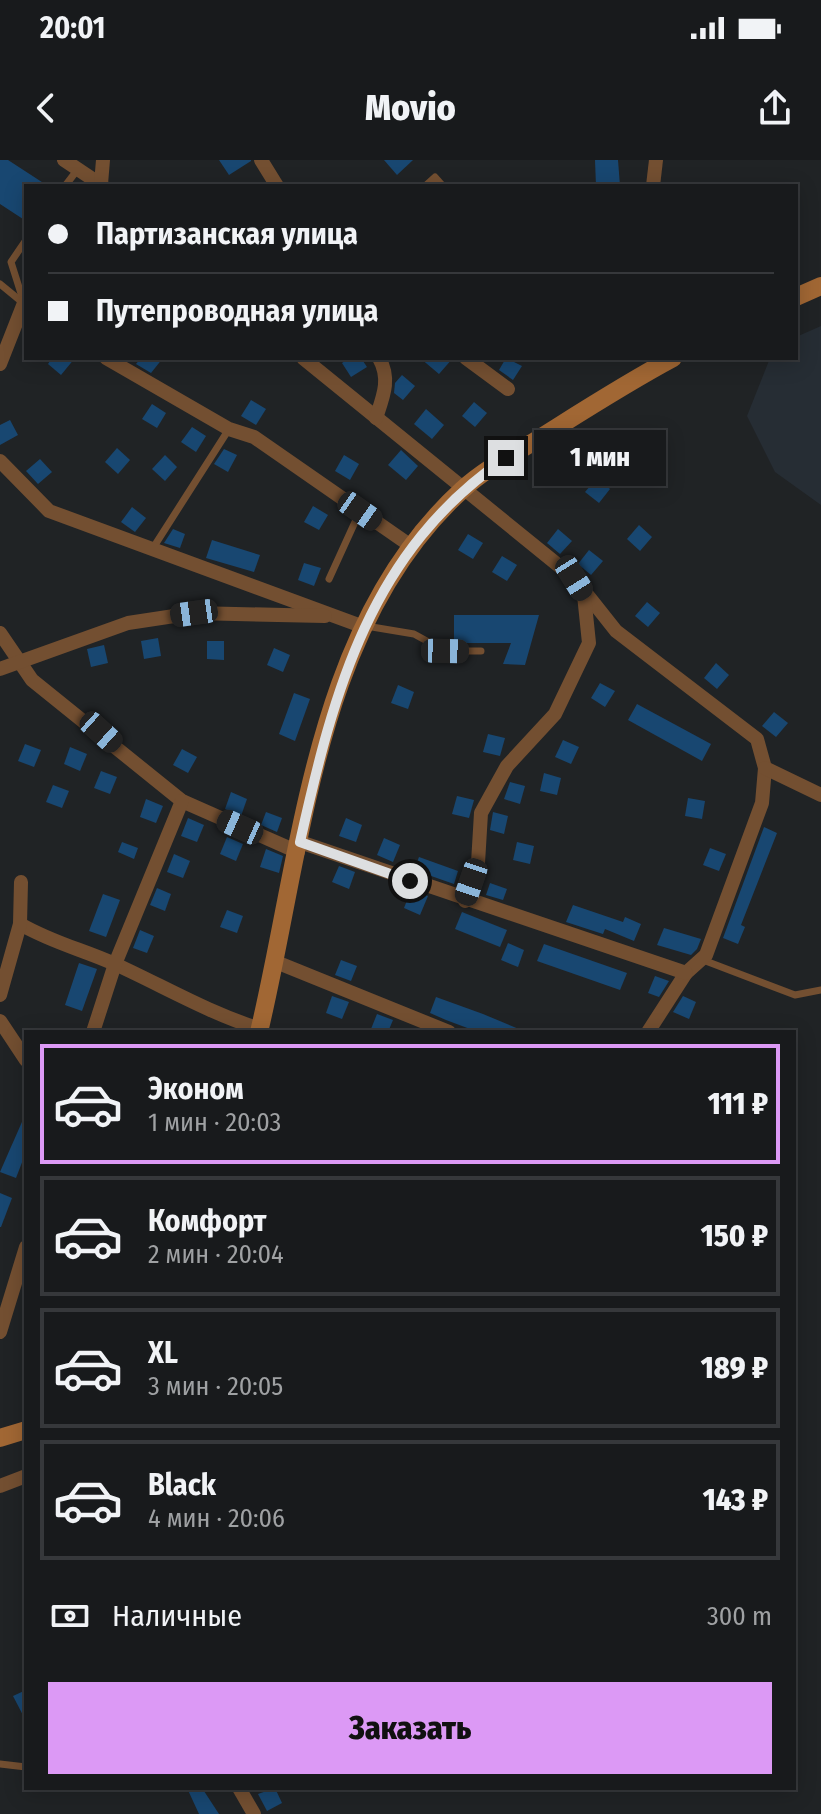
<!DOCTYPE html>
<html lang="ru">
<head>
<meta charset="utf-8">
<style>
  :root { --surface:#181a1c; --page:#212325; --text:#f1f3f6; --muted:#9fa1a3; --line:#36383b; --accent:#dc99f5 }
  body { margin:0; font-family:"Fira Sans Condensed",sans-serif; background:var(--page); color:var(--text); height:100vh; display:flex; flex-direction:column; font-size:30px; white-space:nowrap }
  * { box-sizing:border-box; margin:0 }
  p { font-size:26px; color:var(--muted) }
  .icon { flex:none; width:44px; height:44px; fill:none; stroke:currentColor; stroke-width:2; stroke-linecap:round; stroke-linejoin:round }
  .map { position:relative; flex:1; overflow:hidden }
  .sheet { position:absolute; left:24px; top:870px; width:772px; height:760px; display:flex; flex-direction:column; background:var(--surface); border-radius:0px; box-shadow:0 4px 20px #0003,0 0 0 2px var(--line) }
  .sheet>* { flex:none }
  .top-card { position:absolute; left:24px; top:24px; width:774px; height:176px; border-radius:0px; box-shadow:0 4px 20px #0003,0 0 0 2px var(--line); display:grid; align-content:center; height:176px; padding:0 24px; background:var(--surface) }
  .end { position:absolute; width:36px; height:36px; margin:-18px; border:10px solid #dddfe1; background:#111; box-shadow:0 0 0 4px #111 }
  .from { border-radius:50% }
  .bubble { position:absolute; height:56px; border-radius:0px; background:var(--surface); box-shadow:0 4px 20px #0003,0 0 0 2px var(--line); font-size:26px; font-weight:800; line-height:56px; text-align:center }
  .car { position:absolute; width:24px; height:48px; margin:-24px -12px; border-radius:10px; box-shadow:0 0 6px 2px #0007; background:linear-gradient(#222 24%,#8ab4d8 0 40%,#222 0 76%,#8ab4d8 0 86%,#222 0) }
  .top-card b { display:flex; align-items:center; gap:28px; height:76px; font-size:30px }
  .top-card b+b { border-top:2px solid var(--line) }
  .top-card i { width:20px; height:20px; background:var(--text) }
  ul { padding:14px 0 0; list-style:none }
  li { display:flex; align-items:center; gap:24px; height:120px; margin:0 16px 12px; padding:0 8px; border:4px solid var(--line); border-radius:0px }
  li div { flex:1 }
  li b { display:block; font-size:30px }
  li em { font-style:normal; font-weight:800 }
  li.current { border-color:var(--accent) }
  li>.icon { width:72px; height:72px; stroke-width:1.5 }
  .pay { display:flex; align-items:center; gap:20px; height:88px; padding:0 24px; font-size:30px }
  .pay p { margin-inline-start:auto }
  .primary-button { display:flex; gap:16px; margin-top:auto; padding:16px 24px }
  .primary-button a { flex:1; height:92px; border-radius:0px; background:var(--accent); color:#111; font-size:32px; font-weight:800; line-height:92px; text-align:center }
  .status { display:flex; justify-content:space-between; align-items:center; height:56px; padding:0 40px; background:var(--surface); direction:ltr }
  .status svg { height:22px; fill:currentColor }
  header { display:flex; justify-content:space-between; align-items:center; height:104px; padding:0 24px; background:var(--surface); font-size:36px; font-weight:800 }
  .map>svg:first-child { display:block }
  .built { fill:#262d34 }
  .building { fill:#184771 }
  .lines { fill:none; stroke-linecap:round; stroke-linejoin:round }
  .lane { stroke:#734f31; stroke-width:7 }
  .street { stroke:#734f31; stroke-width:14 }
  .secondary { stroke:#a16734; stroke-width:18 }
  .route { stroke:#dddfe1; stroke-width:10 }
</style>
</head>
<body>
<div class="status"><b>20:01</b><svg viewBox="0 0 49 12"><path d="M0 12V9h3v3zM5 12V6h3v6zM10 12V3h3v9zM15 12V0h3v12zM26 1h20v11H26zM47 4h2v5h-2z"/></svg></div>
<header><svg class="icon" aria-label="back" viewBox="0 0 24 24"><path d="M15 5l-7 7 7 7"/></svg>Movio<svg class="icon" aria-label="share" viewBox="0 0 24 24"><path d="M12 15V3M7 8l5-5 5 5M5 13v7h14v-7"/></svg></header>
<div class="map">
<svg width="821" height="1654" viewBox="0 0 821 1654">
  <rect width="100%" height="100%" fill="#202325"/>
  <polygon class="built" points="821,166 821,345 775,312 747,256 770,198 796,198 796,177"/>
  <g class="building">
    <polygon points="0,0 8,0 48,26 26,26 26,61 0,44"/>
    <polygon points="219,0 251,0 251,1 229,15"/>
    <polygon points="384,0 413,0 397,15"/>
    <polygon points="595,0 618,0 620,26 596,26"/>
    <polygon points="52,198 75,198 61,215 48,204"/>
    <polygon points="141,198 163,198 151,213 136,204"/>
    <polygon points="349,198 361,198 367,207 351,217 342,203"/>
    <polygon points="420,198 453,198 439,214"/>
    <polygon points="506,198 522,206 513,220 499,210"/>
    <polygon points="402,215 415,226 403,240 394,233 395,223"/>
    <polygon points="251,240 266,249 256,265 241,256"/>
    <polygon points="474,242 487,253 475,267 462,256"/>
    <polygon points="152,244 166,253 157,268 142,259"/>
    <polygon points="426,249 444,265 432,279 414,264"/>
    <polygon points="10,260 18,275 0,285 0,265"/>
    <polygon points="192,267 206,276 196,292 181,282"/>
    <polygon points="117,288 130,300 118,314 105,302"/>
    <polygon points="224,289 237,295 228,312 214,304"/>
    <polygon points="401,290 418,306 406,320 388,305"/>
    <polygon points="582,290 595,301 583,315 570,304"/>
    <polygon points="165,295 177,307 165,321 152,309"/>
    <polygon points="344,295 359,304 350,320 335,311"/>
    <polygon points="40,299 52,312 38,324 26,311"/>
    <polygon points="597,318 610,329 599,343 585,332"/>
    <polygon points="313,346 328,355 319,370 304,362"/>
    <polygon points="132,347 146,358 135,372 121,362"/>
    <polygon points="639,365 652,377 640,391 627,379"/>
    <polygon points="173,369 185,374 180,388 164,383"/>
    <polygon points="558,369 572,381 560,394 547,383"/>
    <polygon points="468,374 483,383 473,399 458,390"/>
    <polygon points="212,380 260,395 254,412 206,398"/>
    <polygon points="589,390 603,401 591,415 578,404"/>
    <polygon points="502,396 517,405 507,421 492,412"/>
    <polygon points="304,403 321,408 314,426 298,420"/>
    <polygon points="647,442 660,453 648,467 635,456"/>
    <polygon points="454,455 539,455 525,505 503,504 511,483 454,483"/>
    <polygon points="158,478 161,496 144,499 141,481"/>
    <polygon points="207,481 224,481 224,500 207,499"/>
    <polygon points="104,485 108,503 91,507 87,489"/>
    <polygon points="274,488 290,495 283,512 267,505"/>
    <polygon points="716,503 729,515 717,529 704,518"/>
    <polygon points="600,523 615,531 605,547 591,538"/>
    <polygon points="398,525 414,532 408,549 391,543"/>
    <polygon points="294,533 310,539 295,581 279,574"/>
    <polygon points="637,544 711,584 702,601 628,560"/>
    <polygon points="774,552 788,563 776,577 762,566"/>
    <polygon points="488,574 505,578 500,596 483,592"/>
    <polygon points="563,580 579,587 571,604 555,597"/>
    <polygon points="25,584 41,590 34,607 18,601"/>
    <polygon points="70,587 87,594 80,611 64,604"/>
    <polygon points="182,589 197,597 188,613 173,605"/>
    <polygon points="101,611 117,617 110,634 94,628"/>
    <polygon points="544,613 561,618 557,635 540,631"/>
    <polygon points="510,622 525,626 520,644 504,639"/>
    <polygon points="53,625 69,631 62,648 46,642"/>
    <polygon points="231,632 247,639 241,656 225,649"/>
    <polygon points="457,636 474,640 469,658 452,654"/>
    <polygon points="688,638 705,641 702,659 685,656"/>
    <polygon points="146,639 163,646 156,663 140,657"/>
    <polygon points="266,652 282,658 277,672 261,665"/>
    <polygon points="493,652 508,656 504,674 490,670"/>
    <polygon points="188,658 204,665 197,682 181,676"/>
    <polygon points="346,658 362,665 356,682 339,676"/>
    <polygon points="764,667 777,673 741,765 745,767 738,784 723,778"/>
    <polygon points="227,677 243,684 236,701 220,694"/>
    <polygon points="384,678 400,685 393,702 377,695"/>
    <polygon points="122,682 138,688 134,699 118,692"/>
    <polygon points="517,682 534,686 530,704 513,700"/>
    <polygon points="710,688 726,694 719,711 703,705"/>
    <polygon points="266,689 283,696 279,713 260,707"/>
    <polygon points="174,694 190,701 183,718 167,712"/>
    <polygon points="419,697 458,711 454,724 414,710"/>
    <polygon points="339,706 355,712 349,729 332,722"/>
    <polygon points="490,723 507,729 503,740 486,735"/>
    <polygon points="157,728 171,734 165,751 150,745"/>
    <polygon points="411,730 428,736 420,755 404,748"/>
    <polygon points="103,734 120,740 106,777 89,771"/>
    <polygon points="573,745 623,762 625,757 641,764 634,781 605,769 603,774 566,762"/>
    <polygon points="227,750 243,756 237,773 220,767"/>
    <polygon points="462,752 507,770 500,787 455,769"/>
    <polygon points="664,768 701,779 697,789 691,795 657,785"/>
    <polygon points="140,770 154,776 147,793 133,788"/>
    <polygon points="508,783 524,790 518,807 501,800"/>
    <polygon points="544,784 627,813 620,830 537,801"/>
    <polygon points="341,800 357,806 351,821 335,815"/>
    <polygon points="79,803 97,809 82,851 65,845"/>
    <polygon points="655,816 669,821 659,837 648,833"/>
    <polygon points="332,836 349,842 342,859 326,853"/>
    <polygon points="683,836 696,842 689,859 673,852"/>
    <polygon points="436,837 483,854 526,872 478,872 446,860 430,853"/>
    <polygon points="377,854 393,860 388,872 371,869"/>
    <polygon points="25,955 26,992 16,1018 0,1012"/>
    <polygon points="0,1033 12,1038 1,1067 0,1067"/>
    <polygon points="26,1530 26,1561 13,1536"/>
    <polygon points="187,1628 202,1628 219,1654 199,1654"/>
    <polygon points="275,1628 282,1643 267,1651 258,1634"/>
  </g>
  <g class="lines">
    <g class="lane">
      <polyline points="65,26 78,9"/>
      <polyline points="425,26 435,17 443,26"/>
      <polyline points="0,124 22,142"/>
      <polyline points="24,143 11,102 26,80"/>
      <polyline points="153,388 229,269"/>
      <polyline points="329,419 360,351"/>
      <polyline points="366,466 414,474 445,491 481,491"/>
      <polyline points="703,800 795,835 821,830"/>
      <polyline points="0,1604 26,1607"/>
    </g>
    <g class="street">
      <polyline points="64,0 103,26"/>
      <polyline points="261,0 277,26"/>
      <polyline points="101,24 103,0"/>
      <polyline points="653,26 656,0"/>
      <polyline points="106,198 229,269 254,277 411,386"/>
      <polyline points="303,198 574,418 616,471 757,579 765,608 762,643 706,795 686,813 648,872"/>
      <polyline points="466,198 508,229"/>
      <polyline points="0,204 24,143"/>
      <path d="M376 258C383 237 391 219 379 198"/>
      <polyline points="0,301 49,351 356,464"/>
      <polyline points="0,473 32,520 182,641 298,692"/>
      <polyline points="0,509 128,463 194,453 325,456"/>
      <polyline points="765,608 821,635"/>
      <polyline points="300,682 686,813"/>
      <polyline points="465,741 478,703 481,653 507,606 555,554 589,483 584,435"/>
      <path d="M20 764C55 784 82 789 117 805 165 827 209 853 260 869"/>
      <polyline points="276,802 449,872"/>
      <polyline points="0,835 20,764 21,722"/>
      <polyline points="0,861 26,900"/>
      <polyline points="93,872 115,804 182,641"/>
      <polyline points="0,1172 26,1087"/>
      <polyline points="0,1326 26,1316"/>
      <polyline points="239,1628 254,1654"/>
    </g>
    <g class="secondary">
      <polyline points="796,137 821,126"/>
      <path d="M259 872C303 688 314 465 462 330 486 308 516 293 543 276 586 249 628 222 673 198"/>
      <polyline points="0,1278 26,1270"/>
    </g>
  </g>
  <g class="lines">
    <path class="route" d="M410 721 300 682C334 530 370 391 506 298"/>
  </g>
</svg>
<i class="end from" style="left:410px;top:721px"></i>
<i class="end" style="left:506px;top:298px"></i>
<div class="bubble" style="left:534px;top:270px;width:132px">1 мин</div>
<i class="car" style="left:360px;top:351px;rotate:125deg"></i>
<i class="car" style="left:574px;top:418px;rotate:148deg"></i>
<i class="car" style="left:194px;top:453px;rotate:262deg"></i>
<i class="car" style="left:445px;top:491px;rotate:91deg"></i>
<i class="car" style="left:101px;top:572px;rotate:132deg"></i>
<i class="car" style="left:240px;top:667px;rotate:294deg"></i>
<i class="car" style="left:471px;top:722px;rotate:199deg"></i>
<div class="top-card">
<b><i class="from"></i>Партизанская улица</b>
<b><i></i>Путепроводная улица</b>
</div>
<section class="sheet">
<ul>
<li class="current"><svg class="icon" aria-label="car" viewBox="0 0 24 24"><path d="M5 17H2v-5l4-1 3-4h7l3 4 3 1v5h-3M9 17h6M6 11h13"/><circle cx="7" cy="17" r="2"/><circle cx="17" cy="17" r="2"/></svg><div><b>Эконом</b><p>1 мин · 20:03</p></div><em>111 ₽</em></li>
<li><svg class="icon" aria-label="car" viewBox="0 0 24 24"><path d="M5 17H2v-5l4-1 3-4h7l3 4 3 1v5h-3M9 17h6M6 11h13"/><circle cx="7" cy="17" r="2"/><circle cx="17" cy="17" r="2"/></svg><div><b>Комфорт</b><p>2 мин · 20:04</p></div><em>150 ₽</em></li>
<li><svg class="icon" aria-label="car" viewBox="0 0 24 24"><path d="M5 17H2v-5l4-1 3-4h7l3 4 3 1v5h-3M9 17h6M6 11h13"/><circle cx="7" cy="17" r="2"/><circle cx="17" cy="17" r="2"/></svg><div><b>XL</b><p>3 мин · 20:05</p></div><em>189 ₽</em></li>
<li><svg class="icon" aria-label="car" viewBox="0 0 24 24"><path d="M5 17H2v-5l4-1 3-4h7l3 4 3 1v5h-3M9 17h6M6 11h13"/><circle cx="7" cy="17" r="2"/><circle cx="17" cy="17" r="2"/></svg><div><b>Black</b><p>4 мин · 20:06</p></div><em>143 ₽</em></li>
</ul>
<div class="pay"><svg class="icon" aria-label="cash" viewBox="0 0 24 24"><path d="M3 7h18v10H3z"/><circle cx="12" cy="12" r="2"/></svg>Наличные<p>300 m</p></div>
<div class="primary-button"><a>Заказать</a></div>
</section>
</div>
</body>
</html>
